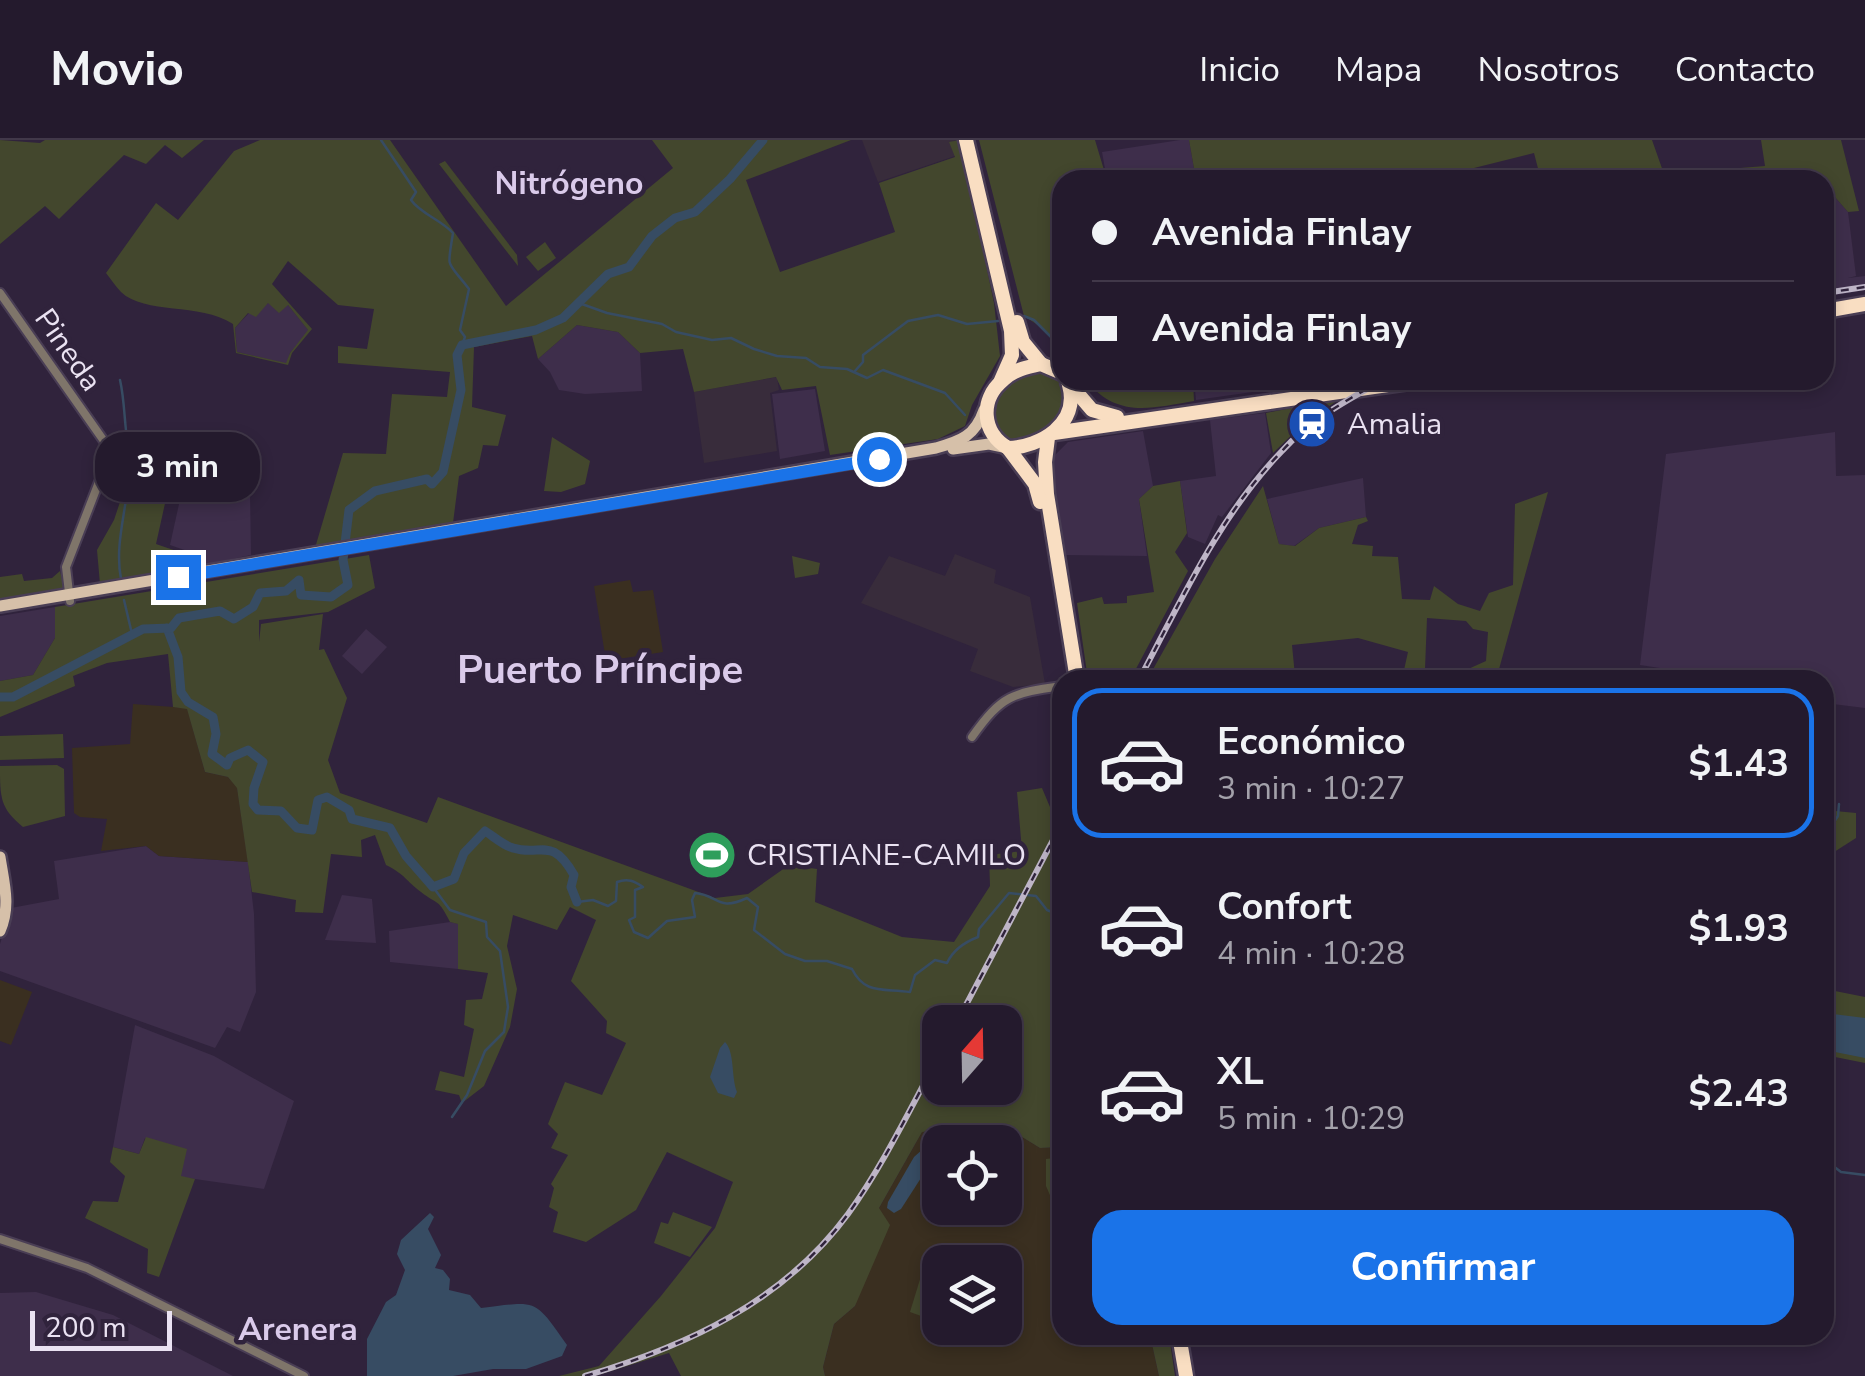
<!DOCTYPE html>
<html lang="es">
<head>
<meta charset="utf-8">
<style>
  :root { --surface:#241a2d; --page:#302739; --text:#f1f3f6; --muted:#a3a1aa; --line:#413849; --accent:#1a73e8 }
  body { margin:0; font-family:"Nunito Sans",sans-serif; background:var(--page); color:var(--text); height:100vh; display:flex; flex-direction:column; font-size:38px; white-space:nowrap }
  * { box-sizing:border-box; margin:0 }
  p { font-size:32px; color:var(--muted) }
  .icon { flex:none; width:55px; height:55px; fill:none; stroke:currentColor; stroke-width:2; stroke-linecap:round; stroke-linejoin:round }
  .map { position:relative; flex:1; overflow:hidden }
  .panel { position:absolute; left:1052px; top:530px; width:782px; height:675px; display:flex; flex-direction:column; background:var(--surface); border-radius:30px; box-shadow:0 5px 15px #0003,0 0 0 2px var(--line) }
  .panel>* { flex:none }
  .hud { position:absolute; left:1052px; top:30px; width:782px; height:220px; border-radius:30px; box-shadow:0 5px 15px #0003,0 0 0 2px var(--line); display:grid; align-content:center; height:220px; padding:0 40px; background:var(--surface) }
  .needle { width:65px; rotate:20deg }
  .buttons { position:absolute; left:922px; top:865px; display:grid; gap:20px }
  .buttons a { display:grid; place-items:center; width:100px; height:100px; border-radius:20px; background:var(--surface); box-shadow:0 5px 15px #0003,0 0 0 2px var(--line); font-size:50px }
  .scale { position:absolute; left:30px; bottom:25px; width:142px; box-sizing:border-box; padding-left:10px; border:5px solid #eae2f2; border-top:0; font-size:28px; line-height:35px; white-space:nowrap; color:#eae2f2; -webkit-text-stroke:8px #30233c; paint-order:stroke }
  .end { position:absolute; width:45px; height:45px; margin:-22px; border:12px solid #1a73e8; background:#fff; box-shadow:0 0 0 5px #fff }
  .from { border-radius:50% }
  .bubble { position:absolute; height:70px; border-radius:30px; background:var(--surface); box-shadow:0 5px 15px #0003,0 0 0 2px var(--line); font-size:32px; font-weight:700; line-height:70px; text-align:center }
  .hud b { display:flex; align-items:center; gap:35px; height:95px; font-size:38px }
  .hud b+b { border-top:2px solid var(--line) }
  .hud i { width:25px; height:25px; background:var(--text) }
  ul { padding:18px 0 0; list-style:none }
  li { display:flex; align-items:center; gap:30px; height:150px; margin:0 20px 15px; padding:0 20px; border:5px solid transparent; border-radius:30px }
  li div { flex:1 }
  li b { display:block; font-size:38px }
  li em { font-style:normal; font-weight:700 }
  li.on { border-color:var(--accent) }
  li>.icon { width:90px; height:90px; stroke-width:1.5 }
  .primary-button { display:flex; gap:20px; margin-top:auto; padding:20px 40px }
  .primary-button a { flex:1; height:115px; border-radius:30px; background:var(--accent); color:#fff; font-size:40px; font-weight:700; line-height:115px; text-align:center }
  header { display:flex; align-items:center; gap:60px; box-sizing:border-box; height:140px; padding:0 50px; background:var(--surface); border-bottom:2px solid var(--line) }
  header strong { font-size:48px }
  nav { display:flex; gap:55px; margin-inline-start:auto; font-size:35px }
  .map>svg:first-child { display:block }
  .commercial { fill:#382c3b }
  .built { fill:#3e2e4b }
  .education { fill:#3a2f20; fill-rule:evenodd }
  .green { fill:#43472d; fill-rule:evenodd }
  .water { fill:#374c63 }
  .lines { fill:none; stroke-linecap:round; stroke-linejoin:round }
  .stream { stroke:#374c63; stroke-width:2.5 }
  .river { stroke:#374c63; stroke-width:9 }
  .minor-casing { stroke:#4a3e55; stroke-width:12 }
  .major-casing { stroke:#4a3e55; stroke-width:16 }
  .highway-casing { stroke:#4a3e55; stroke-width:19 }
  .minor { stroke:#7f756a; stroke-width:8 }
  .major { stroke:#d6c0a9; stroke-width:11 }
  .highway { stroke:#f9dec2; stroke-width:14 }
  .rail-casing { stroke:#beb5c7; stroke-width:6 }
  .rail { stroke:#30233c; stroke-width:2.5; stroke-dasharray:8; stroke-linecap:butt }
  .route { stroke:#1a73e8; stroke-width:12 }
  .labels { text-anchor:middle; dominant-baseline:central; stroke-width:9; stroke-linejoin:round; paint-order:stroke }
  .street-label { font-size:30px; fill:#eae2f2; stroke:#30233c }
  .poi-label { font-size:30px; fill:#eae2f2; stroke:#30233c; text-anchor:start }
  .neighbourhood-label { font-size:32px; font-weight:bold; fill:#dacaea; stroke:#30233c }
  .district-label { font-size:40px; font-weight:bold; fill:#dacaea; stroke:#30233c }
</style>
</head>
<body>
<header>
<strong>Movio</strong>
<nav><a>Inicio</a><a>Mapa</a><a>Nosotros</a><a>Contacto</a></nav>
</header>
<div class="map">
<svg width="1865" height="1236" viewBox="0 0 1865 1236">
  <rect width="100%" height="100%" fill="#30233c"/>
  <g class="commercial">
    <polygon points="862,0 960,0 961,14 878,42"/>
    <polygon points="777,237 779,250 770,253 777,311 704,323 694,252"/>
    <polygon points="955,414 996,430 994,443 1030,457 1045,544 1013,547 970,531 978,509 861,463 889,416 945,436"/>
  </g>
  <g class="built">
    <polygon points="1180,0 1189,0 1196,40 1107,40 1102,12"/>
    <polygon points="1825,52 1834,56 1848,72 1856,136 1848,138 1865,136 1865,150 1825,157"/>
    <polygon points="268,163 288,165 309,191 290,213 287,224 237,212 235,188 249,173"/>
    <polygon points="577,185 618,192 640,213 642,251 585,254 559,250 550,232 538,219"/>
    <polygon points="1194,240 1286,240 1287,247 1196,260"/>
    <polygon points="815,249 825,311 780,319 772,254"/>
    <polygon points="1265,273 1271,313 1222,377 1218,375 1205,404 1188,397 1180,341 1216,336 1210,280"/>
    <polygon points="1143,291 1153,346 1139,359 1147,416 1065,415 1056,359 1054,316 1068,302"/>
    <polygon points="1835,292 1836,336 1865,335 1865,568 1825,563 1825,540 1739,540 1640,525 1666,314"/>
    <polygon points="1363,338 1366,377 1319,388 1294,406 1279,404 1267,359"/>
    <polygon points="214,346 250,352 251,415 195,427 196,414 170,405 179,364 197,363 201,354 210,355"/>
    <polygon points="55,467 55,498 33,535 0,541 0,476"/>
    <polygon points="366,489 387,507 362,534 342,516"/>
    <polygon points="146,706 159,716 248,722 254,774 256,852 240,892 227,887 215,908 0,831 0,804 11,768 59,759 54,721"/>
    <polygon points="342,755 372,759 376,803 325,800"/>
    <polygon points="450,782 459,784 458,829 390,822 389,791"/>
    <polygon points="135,885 214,916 294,961 264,1049 181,1037 145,998 139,1014 113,1007"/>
    <polygon points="36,1152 113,1175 233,1236 0,1236 0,1153"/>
  </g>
  <g class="education">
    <polygon points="630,440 633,452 653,450 663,512 606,521 594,446"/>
    <polygon points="133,564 187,568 205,632 228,637 237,647 248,722 159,716 146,706 101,711 107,679 80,677 74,673 72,608 130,604"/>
    <polygon points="0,840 32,852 11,905 0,901"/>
    <path d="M999 983 1040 1008 1062 1007V1195H1150L1159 1236H825L823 1227 834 1184 855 1166 879 1068 922 992ZM940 1002H1005V1068H940ZM940 1122H1005V1188H940Z"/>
  </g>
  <g class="green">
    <polygon points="0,0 40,3 45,0 204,0 182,18 165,5 146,24 124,15 59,79 45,66 0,104"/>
    <path d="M260 0H390L506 166 673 28 652 0H851L746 40 780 132 895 92 879 43 955 17 949 2 960 0 994 163 1000 216 972 265 965 286 938 299 830 315 816 246 782 250 776 237 694 252 683 209 640 213 618 192 577 185 538 219 532 196 474 207 472 267 506 275 498 306 483 305 478 328 459 336 453 383 315 408 343 313 386 314 392 254 447 257 450 232 338 223V206L367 209 374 169 338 165 288 121 272 144 312 189 292 213 288 225 236 213 233 184C199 162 145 175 121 152 115 146 111 139 106 133L156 63 178 80 234 11ZM268 163 279 173 288 165 308 190 290 213 286 223 237 212 235 188 248 173 256 177Z"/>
    <polygon points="979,0 1095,0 1107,40 1062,40 1062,210 1041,187 1024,176"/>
    <polygon points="1189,0 1652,0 1664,34 1765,26 1761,0 1841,0 1859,71 1848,72 1834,56 1825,52 1825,40 1765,40 1762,34 1743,37 1742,40 1541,40 1534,13 1450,34 1438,40 1196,40"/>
    <polygon points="445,21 517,115 518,126 439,24"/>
    <polygon points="545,102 556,118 538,131 526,117"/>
    <polygon points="1039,229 1062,240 1065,271 1032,306 996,298 989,270 1007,242"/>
    <path d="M1086 240H1193L1194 261C1151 268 1117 279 1086 240Z"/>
    <polygon points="1286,240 1349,240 1343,245 1290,252"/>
    <polygon points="1341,258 1302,285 1273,313 1266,273"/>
    <polygon points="552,297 590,321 585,344 561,352 544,351"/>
    <polygon points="1180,341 1187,393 1175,412 1188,431 1130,540 1088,540 1077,463 1102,457 1104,464 1127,463 1127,456 1154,452 1139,359 1153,346"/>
    <path d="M1263 346 1279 404 1295 406 1319 388 1366 377 1368 381 1358 385 1352 404 1373 406 1372 416 1398 417 1402 459 1430 460 1434 446 1458 464 1480 471 1489 453 1513 445 1515 364 1548 352 1496 540H1393L1402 539 1408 512 1358 498 1292 505 1295 536 1354 532V540H1147L1215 419ZM1427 478 1466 481 1473 489 1488 492 1486 521 1466 530 1425 529Z"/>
    <polygon points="123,353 166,359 156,404 191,416 192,428 100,444 97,410 114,380"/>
    <path d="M369 415 375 448 328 472 259 480V502L261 484 323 474 319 510 324 509 347 558 328 620 340 653 427 683 438 657 715 758 748 754 789 725 817 729 815 762 902 797 954 802 990 746 989 715 1022 711 1017 652 1042 648 1055 679 1062 663V1007L1040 1008 999 983 922 992 879 1068 890 1085 855 1166 834 1184 823 1227 825 1236H681L669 1213 595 1236H559L599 1226 661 1156 715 1088 733 1042 667 1012 636 1070 586 1102 553 1092 558 1072 549 1067 554 1048 551 1044 568 1015 551 1008 558 994 548 984 565 942 602 955 626 903 606 893 607 881 571 841 596 780 570 767 557 790 513 775 507 806 517 849 510 887 484 946 462 963 459 955 435 950 440 931 464 937 474 889 464 885 466 860 482 859 488 833 458 829V784L450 782C438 758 439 766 421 752 406 741 406 735 386 725L375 695 361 700 362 717 331 714 323 773 295 772 296 760 252 752 237 648 228 637 205 632 187 569 173 567 168 514 107 523 73 536 75 546 0 577V541L33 535 55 498V467ZM940 882H1005V948H940Z"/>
    <polygon points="792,416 820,423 818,434 795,438"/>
    <polygon points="60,431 65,452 0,461 0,437 22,434 24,441 52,438"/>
    <polygon points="63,594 64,618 0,620 0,596"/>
    <path d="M57 625 64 629 65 676 23 687C0 668 0 658 0 626Z"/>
    <polygon points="1825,670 1856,673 1856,698 1831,714 1825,755"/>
    <polygon points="1825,849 1865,857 1865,923 1825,915"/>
    <polygon points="146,997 187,1009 181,1036 195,1039 159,1137 147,1133 148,1109 85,1078 93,1061 118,1062 125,1036 110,1022 113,1007 139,1014"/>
    <polygon points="1062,1017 1062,1083 1046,1046 1046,1019"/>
    <polygon points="673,1072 712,1087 690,1117 654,1103 661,1082 668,1084"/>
    <polygon points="925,1123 940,1128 940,1157 932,1180 910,1172"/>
    <polygon points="1150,1195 1169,1195 1175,1236 1159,1236"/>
  </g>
  <g class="water">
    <polygon points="1825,873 1865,878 1865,918 1825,910"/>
    <path d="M725 902C735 912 731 937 737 952L734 958 718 953 710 937 720 908Z"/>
    <polygon points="923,1009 932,1016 930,1024 901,1069 894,1073 887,1068 888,1062 914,1017"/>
    <path d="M430 1073 434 1077 428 1089 441 1115 435 1128 443 1130 450 1139 449 1150 470 1155 481 1168C538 1161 534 1158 567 1205L562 1216 526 1229H493L453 1236H367V1199L386 1162 396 1155 405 1130 397 1114 401 1100Z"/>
  </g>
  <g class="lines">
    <g class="stream">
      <path d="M381 0 416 52 411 60C421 74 440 79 453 93 447 131 446 119 469 149L460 190 465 197 462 205"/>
      <polyline points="579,163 607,173 662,184 676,192 712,200 731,198 754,209 777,216 806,218 820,227 847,229 867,238 883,230 945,253 965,275"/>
      <polyline points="1024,176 1034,180 1062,208"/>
      <polyline points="855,231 863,222 863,215 908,181 938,175 967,184 998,181"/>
      <path d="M120 240C125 262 124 283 128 305"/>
      <path d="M121 439C113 398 132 359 128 317"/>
      <polyline points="124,460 132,494"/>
      <polyline points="1825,695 1838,676 1839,664"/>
      <polyline points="433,747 450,770 486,782 487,797 500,811 508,867 506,879 504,892 485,911 467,955 452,977"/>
      <path d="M577 762 593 760 608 766 616 761 617 742C628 738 634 741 643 747L635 750V777L629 780 634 792 648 798 667 781 695 777 692 760 695 753C719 755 717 772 747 758L758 767 754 790 785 814 805 821H827L852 829C865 855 883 848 910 852L915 835 935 820 947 823C953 810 965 802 978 797L979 789 1009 753 1036 756 1047 770 1062 776"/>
      <polyline points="1825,996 1828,1022 1841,1032 1865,1035"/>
    </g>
    <g class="river">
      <path d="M167 488 178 517 181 552 188 562 213 577 216 594 212 614 227 625 230 618 248 610 263 622 254 648 253 664 258 670 281 671 297 688 312 690 318 660 327 657 349 670 352 679 390 688 406 716 433 747 454 739 464 713 485 691C493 696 504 706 513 708 541 717 551 695 574 735L571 747 577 762"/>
      <polyline points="0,557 13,557 143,489 171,488 179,478 220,471 234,479 253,467 260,453 286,451 299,440 301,455 331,457 348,445 343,420 349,370 375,351 427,339 432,344 443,332 461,250 457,215 462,205 536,190 563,178 608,134 629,127 652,96 675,78 695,72 730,39 763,0"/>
    </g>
    <g class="minor-casing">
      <g id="minor">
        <polyline points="0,153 111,311 66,427 70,461"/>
        <path d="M972 597C1002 555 1012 553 1062 546"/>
        <polyline points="0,1099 87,1128 304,1236"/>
      </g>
    </g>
    <g class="major-casing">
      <g id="major">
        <polyline points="953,309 989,304 1008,308"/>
        <path d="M0 466 936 308C961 301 975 296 984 270"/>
        <path d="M0 717C4 743 11 766 0 791"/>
      </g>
    </g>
    <g class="highway-casing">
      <g id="highway">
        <polyline points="966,0 1011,191 1012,215 1001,240"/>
        <polyline points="1825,171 1865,164"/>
        <polyline points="1017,182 1023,202 1041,224"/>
        <path d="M1062 233 1041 224C1027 227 1013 230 1003 240 979 260 982 293 1008 308 1040 307 1080 284 1069 245"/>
        <polyline points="1068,242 1092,270 1117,277"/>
        <polyline points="1054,293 1423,240"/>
        <polyline points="1048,298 1045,322 1047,354 1077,540"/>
        <polyline points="1008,308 1035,344 1040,362"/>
        <polyline points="1179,1195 1186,1236"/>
      </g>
    </g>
    <use href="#minor" class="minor"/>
    <use href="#major" class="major"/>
    <use href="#highway" class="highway"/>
    <g class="rail-casing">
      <g id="rail">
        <polyline points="1825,153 1865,147"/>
        <path d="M1139 540C1181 461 1219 376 1282 311 1310 280 1347 260 1383 240"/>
        <polyline points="957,882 1062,683"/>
        <path d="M585 1236C687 1206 783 1162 848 1074 884 1024 911 967 940 914"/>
      </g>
    </g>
    <use href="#rail" class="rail"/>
  </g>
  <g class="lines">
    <polyline class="route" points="178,437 879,319"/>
  </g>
  <defs>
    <g id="station-disc" transform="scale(2.5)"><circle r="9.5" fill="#1a4fb4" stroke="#30233c"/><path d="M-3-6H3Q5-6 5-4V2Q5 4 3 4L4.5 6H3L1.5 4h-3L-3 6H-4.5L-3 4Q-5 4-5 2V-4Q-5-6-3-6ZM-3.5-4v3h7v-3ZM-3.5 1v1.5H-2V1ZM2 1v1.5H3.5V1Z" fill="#fff"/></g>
    <g id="stadium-disc" transform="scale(2.5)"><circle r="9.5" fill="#2e9e5b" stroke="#30233c"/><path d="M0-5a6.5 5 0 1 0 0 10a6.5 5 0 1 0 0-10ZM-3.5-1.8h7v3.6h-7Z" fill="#fff"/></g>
  </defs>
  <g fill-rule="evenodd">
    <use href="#station-disc" x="1312" y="284"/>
    <use href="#stadium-disc" x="712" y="715"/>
  </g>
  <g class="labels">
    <g class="street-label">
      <text transform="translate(68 210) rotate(55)">Pineda</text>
    </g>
    <g class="poi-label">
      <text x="1347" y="284">Amalia</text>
      <text x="747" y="715">CRISTIANE-CAMILO</text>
    </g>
    <g class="neighbourhood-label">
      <text x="569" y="43">Nitrógeno</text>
      <text x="298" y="1189">Arenera</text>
    </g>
    <g class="district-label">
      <text x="600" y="530">Puerto Príncipe</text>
    </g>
  </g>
</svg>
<div class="buttons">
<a><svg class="needle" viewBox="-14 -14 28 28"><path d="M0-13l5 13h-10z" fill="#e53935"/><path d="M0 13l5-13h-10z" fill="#a3a1aa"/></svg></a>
<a><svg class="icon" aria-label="locate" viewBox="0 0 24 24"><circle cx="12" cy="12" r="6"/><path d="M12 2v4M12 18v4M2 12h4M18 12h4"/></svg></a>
<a><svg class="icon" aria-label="layers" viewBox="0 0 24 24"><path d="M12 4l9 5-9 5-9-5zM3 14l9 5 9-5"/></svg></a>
</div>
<div class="scale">200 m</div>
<i class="end from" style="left:879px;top:319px"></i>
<i class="end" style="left:178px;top:437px"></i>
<div class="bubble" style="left:95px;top:292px;width:165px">3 min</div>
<div class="hud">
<b><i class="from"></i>Avenida Finlay</b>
<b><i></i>Avenida Finlay</b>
</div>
<section class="panel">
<ul>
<li class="on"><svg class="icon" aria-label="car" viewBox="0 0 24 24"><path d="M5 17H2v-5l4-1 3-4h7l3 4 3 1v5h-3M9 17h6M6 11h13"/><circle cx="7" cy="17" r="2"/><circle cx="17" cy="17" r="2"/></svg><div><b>Económico</b><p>3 min · 10:27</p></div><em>$1.43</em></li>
<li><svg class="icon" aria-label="car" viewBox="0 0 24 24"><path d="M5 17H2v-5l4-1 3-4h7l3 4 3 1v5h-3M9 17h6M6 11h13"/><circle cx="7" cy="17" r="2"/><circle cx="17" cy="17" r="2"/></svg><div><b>Confort</b><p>4 min · 10:28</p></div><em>$1.93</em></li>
<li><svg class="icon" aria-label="car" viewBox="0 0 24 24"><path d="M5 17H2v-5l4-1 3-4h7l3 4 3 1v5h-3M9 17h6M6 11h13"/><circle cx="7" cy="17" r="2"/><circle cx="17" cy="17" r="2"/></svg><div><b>XL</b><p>5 min · 10:29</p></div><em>$2.43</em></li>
</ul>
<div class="primary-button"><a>Confirmar</a></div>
</section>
</div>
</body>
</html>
